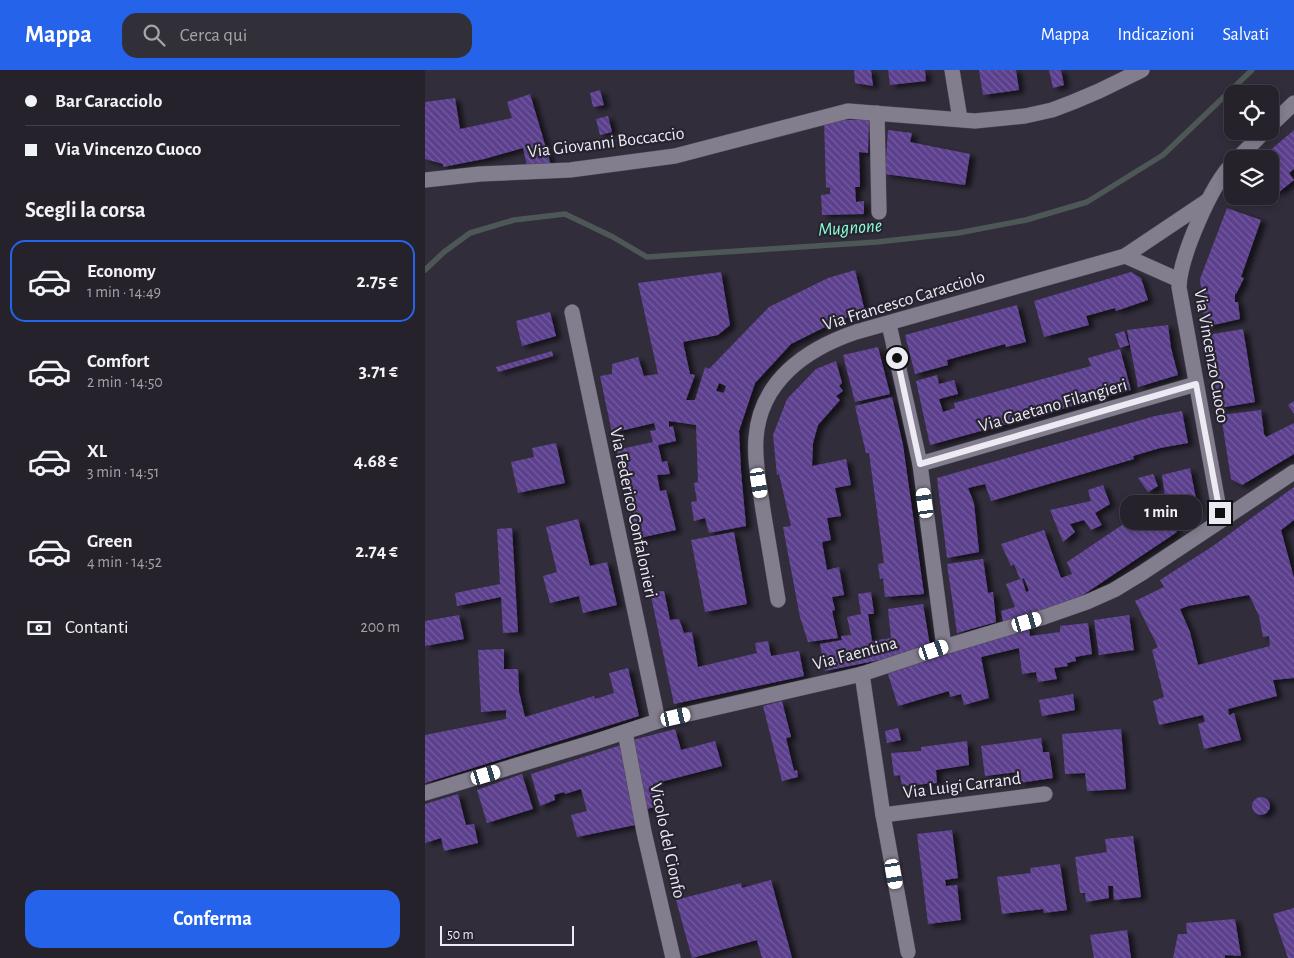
<!DOCTYPE html>
<html lang="it">
<head>
<meta charset="utf-8">
<style>
  :root { --surface:#25222c; --page:#312f38; --text:#f1f3f6; --muted:#a3a4a9; --line:#423f48; --accent:#2563eb }
  body { margin:0; font-family:"Alegreya Sans",sans-serif; background:var(--page); color:var(--text); height:100vh; display:flex; flex-direction:column; font-size:19px; white-space:nowrap }
  * { box-sizing:border-box; margin:0 }
  p { font-size:16px; color:var(--muted) }
  .icon { flex:none; width:28px; height:28px; fill:none; stroke:currentColor; stroke-width:2; stroke-linecap:round; stroke-linejoin:round }
  .map { position:relative; flex:1; overflow:hidden }
  .panel { display:flex; flex-direction:column; background:var(--surface); width:425px }
  .panel>* { flex:none }
  .guide { display:grid; align-content:center; height:110px; padding:0 25px; background:var(--surface) }
  .buttons { position:absolute; left:799px; top:15px; display:grid; gap:10px }
  .buttons a { display:grid; place-items:center; width:55px; height:55px; border-radius:10px; background:var(--surface); box-shadow:0 2px 8px #0003,0 0 0 1px var(--line); font-size:25px }
  .scale { position:absolute; left:15px; bottom:12px; width:134px; box-sizing:border-box; padding-left:5px; border:2px solid #eceaf3; border-top:0; font-size:14px; line-height:18px; white-space:nowrap; color:#eceaf3; -webkit-text-stroke:4px #272430; paint-order:stroke }
  .end { position:absolute; width:22px; height:22px; margin:-11px; border:6px solid #eceaf3; background:#111; box-shadow:0 0 0 2px #111 }
  .from { border-radius:50% }
  .bubble { position:absolute; height:35px; border-radius:15px; background:var(--surface); box-shadow:0 2px 8px #0003,0 0 0 1px var(--line); font-size:16px; font-weight:700; line-height:35px; text-align:center }
  .car { position:absolute; width:15px; height:30px; margin:-15px -8px; border-radius:6px; box-shadow:0 0 4px 1px #0007; background:linear-gradient(#fff 24%,#345 0 40%,#fff 0 76%,#345 0 86%,#fff 0) }
  .guide b { display:flex; align-items:center; gap:18px; height:48px; font-size:19px }
  .guide b+b { border-top:1px solid var(--line) }
  .guide i { width:12px; height:12px; background:var(--text) }
  ul { padding:0; list-style:none }
  li { display:flex; align-items:center; gap:15px; height:82px; margin:0 10px 8px; padding:0 15px; border:2px solid transparent; border-radius:15px }
  li div { flex:1 }
  li b { display:block; font-size:19px }
  li em { font-style:normal; font-weight:700 }
  li.on { border-color:var(--accent) }
  li>.icon { width:45px; height:45px; stroke-width:1.5 }
  h2 { padding:0 25px; font-size:22px; line-height:60px }
  .pay { display:flex; align-items:center; gap:12px; height:55px; padding:0 25px; font-size:19px }
  .pay p { margin-inline-start:auto }
  .button { display:flex; gap:10px; margin-top:auto; padding:10px 25px }
  .button a { flex:1; height:58px; border-radius:15px; background:var(--accent); color:#fff; font-size:20px; font-weight:700; line-height:58px; text-align:center }
  header { display:flex; align-items:center; gap:30px; box-sizing:border-box; height:70px; padding:0 25px; background:var(--accent); color:#fff }
  header strong { font-size:24px }
  nav { display:flex; gap:28px; margin-inline-start:auto; font-size:18px }
  .search { width:350px; height:45px; background:var(--page); display:flex; align-items:center; gap:12px; box-sizing:border-box; padding:0 18px; border-radius:15px; color:var(--muted); font-size:19px }
  main { display:flex; flex:1; min-height:0 }
  .map>svg:first-child { display:block }
  .lines { fill:none; stroke-linecap:round; stroke-linejoin:round }
  .stream { stroke:#4d5856; stroke-width:5.5 }
  .building { fill:url(#building-back-hatch); fill-rule:evenodd; filter:url(#shadow) }
  .minor-casing { stroke:#4c4954; stroke-width:16 }
  .minor { stroke:#837e8e; stroke-width:15 }
  .route { stroke:#eceaf3; stroke-width:6 }
  .labels { text-anchor:middle; dominant-baseline:central; stroke-width:4.5; stroke-linejoin:round; paint-order:stroke }
  .street-label { font-size:18px; fill:#eceaf3; stroke:#272430 }
  .water-label { font-size:19px; font-style:italic; fill:#88ffd6; stroke:#272430 }
</style>
</head>
<body>
<header>
<strong>Mappa</strong>
<div class="search"><svg class="icon" aria-label="search" viewBox="0 0 24 24"><circle cx="10" cy="10" r="6"/><path d="M15 15l6 6"/></svg>Cerca qui</div>
<nav><a>Mappa</a><a>Indicazioni</a><a>Salvati</a></nav>
</header>
<main>
<section class="panel">
<div class="guide">
<b><i class="from"></i>Bar Caracciolo</b>
<b><i></i>Via Vincenzo Cuoco</b>
</div>
<h2>Scegli la corsa</h2>
<ul>
<li class="on"><svg class="icon" aria-label="car" viewBox="0 0 24 24"><path d="M5 17H2v-5l4-1 3-4h7l3 4 3 1v5h-3M9 17h6M6 11h13"/><circle cx="7" cy="17" r="2"/><circle cx="17" cy="17" r="2"/></svg><div><b>Economy</b><p>1 min · 14:49</p></div><em>2.75 €</em></li>
<li><svg class="icon" aria-label="car" viewBox="0 0 24 24"><path d="M5 17H2v-5l4-1 3-4h7l3 4 3 1v5h-3M9 17h6M6 11h13"/><circle cx="7" cy="17" r="2"/><circle cx="17" cy="17" r="2"/></svg><div><b>Comfort</b><p>2 min · 14:50</p></div><em>3.71 €</em></li>
<li><svg class="icon" aria-label="car" viewBox="0 0 24 24"><path d="M5 17H2v-5l4-1 3-4h7l3 4 3 1v5h-3M9 17h6M6 11h13"/><circle cx="7" cy="17" r="2"/><circle cx="17" cy="17" r="2"/></svg><div><b>XL</b><p>3 min · 14:51</p></div><em>4.68 €</em></li>
<li><svg class="icon" aria-label="car" viewBox="0 0 24 24"><path d="M5 17H2v-5l4-1 3-4h7l3 4 3 1v5h-3M9 17h6M6 11h13"/><circle cx="7" cy="17" r="2"/><circle cx="17" cy="17" r="2"/></svg><div><b>Green</b><p>4 min · 14:52</p></div><em>2.74 €</em></li>
</ul>
<div class="pay"><svg class="icon" aria-label="cash" viewBox="0 0 24 24"><path d="M3 7h18v10H3z"/><circle cx="12" cy="12" r="2"/></svg>Contanti<p>200 m</p></div>
<div class="button"><a>Conferma</a></div>
</section>
<div class="map">
<svg width="869" height="888" viewBox="0 0 869 888">
  <defs>
    <pattern id="building-back-hatch" width="6" height="6" patternUnits="userSpaceOnUse" patternTransform="scale(1.25)"><rect width="6" height="6" fill="#5c408d"/><path d="M-1 5l2 2M0 0l6 6M5-1l2 2" fill="none" stroke="#745c9e"/></pattern>
    <filter id="shadow"><feDropShadow dx="5.5" dy="3" stdDeviation="2.5" flood-color="#0009"/></filter>
  </defs>
  <rect width="100%" height="100%" fill="#312d3b"/>
  <g class="lines">
    <polyline class="stream" points="0,200 19,182 45,163 89,150 140,144 188,167 222,187 452,172 533,163 601,150 662,132 738,85 827,0"/>
  </g>
  <g class="building">
    <polygon points="429,0 446,0 448,16 430,13"/>
    <polygon points="463,0 500,0 501,11 465,15"/>
    <polygon points="554,0 591,0 594,20 558,25"/>
    <polygon points="624,0 636,0 639,15 628,18"/>
    <polygon points="175,20 179,35 168,37 165,23"/>
    <polygon points="105,24 126,95 103,100 98,78 59,89 18,97 18,94 0,89 0,32 30,28 35,59 87,48 82,32"/>
    <polygon points="183,46 187,62 175,65 171,49"/>
    <polygon points="399,50 444,50 443,83 434,82 435,117 430,117 431,132 439,131 439,144 397,145 396,125 405,124 405,118 401,117"/>
    <polygon points="463,60 487,63 485,72 545,84 540,115 460,104"/>
    <polygon points="869,60 869,99 864,103 869,110 854,122 852,119 845,125 845,89 835,89"/>
    <polygon points="830,126 843,126 835,133"/>
    <polygon points="802,138 836,150 816,207 819,208 811,224 810,223 810,232 813,232 815,249 780,257 775,209"/>
    <path d="M430 200 440 242 414 250 366 274 330 313 314 361 316 401 321 456 284 463 280 448 269 451 266 432 272 431 269 413 273 412 271 355 244 351V357L248 356 251 371 233 375 237 392 242 391 245 404 232 405 235 421 241 420 251 460 210 469 191 380 228 372 225 361 231 360 229 353 187 363 175 306 187 304V294L213 287 219 306 233 304 213 213 296 202 305 255 293 265 258 272 265 304 270 305 261 330H270L280 297 284 299 344 237 403 208ZM294 313 301 316 299 323 291 321Z"/>
    <polygon points="706,202 716,208 723,230 691,241 690,238 661,246 664,255 619,267 609,231"/>
    <polygon points="592,235 601,272 581,277 580,274 522,290 523,295 490,304 480,265"/>
    <polygon points="125,242 131,266 97,276 91,251"/>
    <polygon points="743,255 746,278 753,305 713,317 702,260"/>
    <polygon points="818,259 830,332 794,338 782,265"/>
    <polygon points="699,261 704,275 695,278 690,264"/>
    <polygon points="453,277 465,324 430,332 418,285"/>
    <polygon points="695,279 706,320 505,375 491,311 512,305 514,314 529,310 533,324 514,329 518,342 530,338 529,333 666,296 663,288"/>
    <polygon points="127,281 128,286 73,302 71,297"/>
    <polygon points="411,291 417,313 414,316 418,321 411,326 415,330 393,355 388,373 387,396 421,389 426,415 410,418 416,446 402,448 406,470 397,472 402,500 414,497 419,525 407,527 410,540 407,541 413,568 383,572 375,547 358,457 366,456 354,404 352,405 348,365 362,329 391,299"/>
    <polygon points="467,327 478,375 499,524 460,527 458,508 455,509 453,494 459,493 444,383 441,383 430,336"/>
    <polygon points="869,331 869,344 863,335"/>
    <polygon points="836,340 839,364 841,367 869,353 869,384 817,415 806,409 796,345"/>
    <polygon points="757,341 763,373 735,378 708,386 709,389 566,431 560,414 543,418 549,433 554,482 522,488 512,408 730,346"/>
    <polygon points="131,373 140,413 93,423 86,392 109,387 107,378"/>
    <path d="M765 398 773 439 749 458 752 462 655 527 629 537 578 552 576 541 590 537 581 514 595 509 589 494 586 496 576 474 619 460 636 508 647 504 642 492 706 449 703 444 727 427 731 433 740 426 737 405ZM599 508 604 521 601 522 597 509Z"/>
    <polygon points="728,404 733,416 723,422 713,408"/>
    <polygon points="678,415 685,434 670,443 677,455 666,460 659,450 645,454 650,462 638,472 625,440 666,431 663,420"/>
    <path d="M869 417V450L856 460 869 508V608L848 610 852 626 803 639 804 645 809 643 816 670 779 679 773 654 780 652 778 645 734 655 728 631 739 627 727 580 733 577 710 531 739 517 735 510 788 476ZM824 525 834 546 838 567 844 566 845 576 773 595 765 562 755 539 763 536Z"/>
    <polygon points="153,449 165,496 182,492 192,535 158,543 154,526 125,533 118,506 132,502 121,457"/>
    <polygon points="87,458 93,562 78,563 76,527 32,536 30,523 75,514 72,459"/>
    <polygon points="309,462 322,534 280,542 266,470"/>
    <polygon points="558,489 563,523 568,522 571,552 532,563 522,494"/>
    <polygon points="239,521 245,550 254,549 259,563 267,562 273,597 332,583 330,573 343,571 346,586 374,581 379,606 249,634 225,522"/>
    <polygon points="446,522 449,544 443,544 447,571 466,568 463,539 498,534 505,576 469,587 400,601 395,574 417,570 416,566 426,565 422,547 436,544 433,524"/>
    <polygon points="34,545 39,569 0,576 0,551"/>
    <polygon points="704,545 709,580 674,585 669,550"/>
    <polygon points="663,553 667,584 650,587 651,591 642,593 643,596 629,598 632,609 613,612 611,602 597,604 594,578 556,587 564,628 539,635 536,624 525,627 524,621 473,636 462,601 604,557 605,566 635,562 635,556"/>
    <polygon points="79,579 79,599 93,599 94,622 100,647 169,626 170,629 189,623 184,603 203,598 214,646 0,713 0,665 81,649 81,640 56,642 53,580"/>
    <polygon points="648,624 650,640 617,646 614,630"/>
    <polygon points="357,631 366,667 361,668 369,701 372,700 373,707 357,711 338,636"/>
    <polygon points="473,658 476,670 462,673 460,661"/>
    <polygon points="250,659 256,680 290,671 297,696 228,714 233,736 218,740 204,671"/>
    <polygon points="696,659 701,719 662,721 660,703 640,704 637,664"/>
    <polygon points="616,668 618,682 624,682 628,708 594,713 593,702 560,706 556,676"/>
    <polygon points="542,671 544,695 511,700 512,713 477,716 475,705 469,706 466,683 496,681 496,677"/>
    <polygon points="199,674 215,754 152,767 146,745 162,741 156,719 140,724 139,722 129,725 130,730 115,736 106,704"/>
    <polygon points="97,704 108,739 62,753 52,720"/>
    <polygon points="33,724 41,755 49,754 53,773 19,781 16,768 0,773 0,734"/>
    <circle cx="836" cy="736" r="9"/>
    <polygon points="527,760 533,808 520,810 521,816 532,815 536,850 503,854 492,764"/>
    <polygon points="708,766 716,827 689,830 688,816 683,816 684,828 661,832 660,823 655,823 650,787 682,782 680,769"/>
    <polygon points="635,794 642,840 619,843 618,839 577,844 572,807 606,803 605,798"/>
    <polygon points="346,810 367,888 337,888 332,870 267,888 251,830 316,813 317,818"/>
    <polygon points="869,838 869,888 863,888 848,844"/>
    <polygon points="810,849 816,886 800,885 800,888 748,888 753,864 762,864 761,853"/>
    <polygon points="702,860 706,888 669,888 665,865"/>
  </g>
  <g class="lines">
    <g class="minor-casing">
      <g id="minor">
        <polyline points="527,0 535,49"/>
        <polyline points="452,43 454,142"/>
        <polyline points="845,56 869,33"/>
        <polyline points="812,89 840,61"/>
        <polyline points="0,110 55,104 145,100 250,86 423,41 550,51 600,46 627,40 648,32 674,21 717,0"/>
        <polyline points="700,186 754,210"/>
        <polyline points="147,242 233,651"/>
        <polyline points="464,254 495,394 519,577"/>
        <polyline points="495,394 771,314"/>
        <path d="M796 450 754 217C755 187 786 115 808 93"/>
        <path d="M353 530C348 500 343 470 338 440 335 417 329 392 331 368 335 311 381 279 431 262L700 186 782 131"/>
        <polyline points="437,604 458,745 483,882"/>
        <polyline points="200,662 219,762 248,888"/>
        <polyline points="0,723 169,672 233,651 437,604 519,577 619,547 662,532 689,520 717,503 869,402"/>
        <polyline points="458,745 620,724"/>
      </g>
    </g>
    <use href="#minor" class="minor"/>
  </g>
  <g class="lines">
    <polyline class="route" points="472,288 495,394 771,314 795,443"/>
  </g>
  <g class="labels">
    <g class="street-label">
      <text transform="translate(181 73) rotate(-7)">Via Giovanni Boccaccio</text>
      <text transform="translate(479 231) rotate(-17)">Via Francesco Caracciolo</text>
      <text transform="translate(786 286) rotate(80)">Via Vincenzo Cuoco</text>
      <text transform="translate(628 336) rotate(-16)">Via Gaetano Filangieri</text>
      <text transform="translate(208 443) rotate(78)">Via Federico Confalonieri</text>
      <text transform="translate(430 584) rotate(-15)">Via Faentina</text>
      <text transform="translate(537 716) rotate(-7)">Via Luigi Carrand</text>
      <text transform="translate(242 771) rotate(78)">Vicolo del Cionfo</text>
    </g>
    <g class="water-label">
      <text transform="translate(425 158) rotate(-4)">Mugnone</text>
    </g>
  </g>
</svg>
<div class="buttons">
<a><svg class="icon" aria-label="locate" viewBox="0 0 24 24"><circle cx="12" cy="12" r="6"/><path d="M12 2v4M12 18v4M2 12h4M18 12h4"/></svg></a>
<a><svg class="icon" aria-label="layers" viewBox="0 0 24 24"><path d="M12 4l9 5-9 5-9-5zM3 14l9 5 9-5"/></svg></a>
</div>
<div class="scale">50 m</div>
<i class="end from" style="left:472px;top:288px"></i>
<i class="end" style="left:795px;top:443px"></i>
<div class="bubble" style="left:695px;top:425px;width:82px">1 min</div>
<i class="car" style="left:334px;top:413px;rotate:171deg"></i>
<i class="car" style="left:500px;top:433px;rotate:352deg"></i>
<i class="car" style="left:602px;top:552px;rotate:74deg"></i>
<i class="car" style="left:509px;top:580px;rotate:71deg"></i>
<i class="car" style="left:251px;top:647px;rotate:77deg"></i>
<i class="car" style="left:61px;top:705px;rotate:73deg"></i>
<i class="car" style="left:469px;top:804px;rotate:170deg"></i>
</div>
</main>
</body>
</html>
